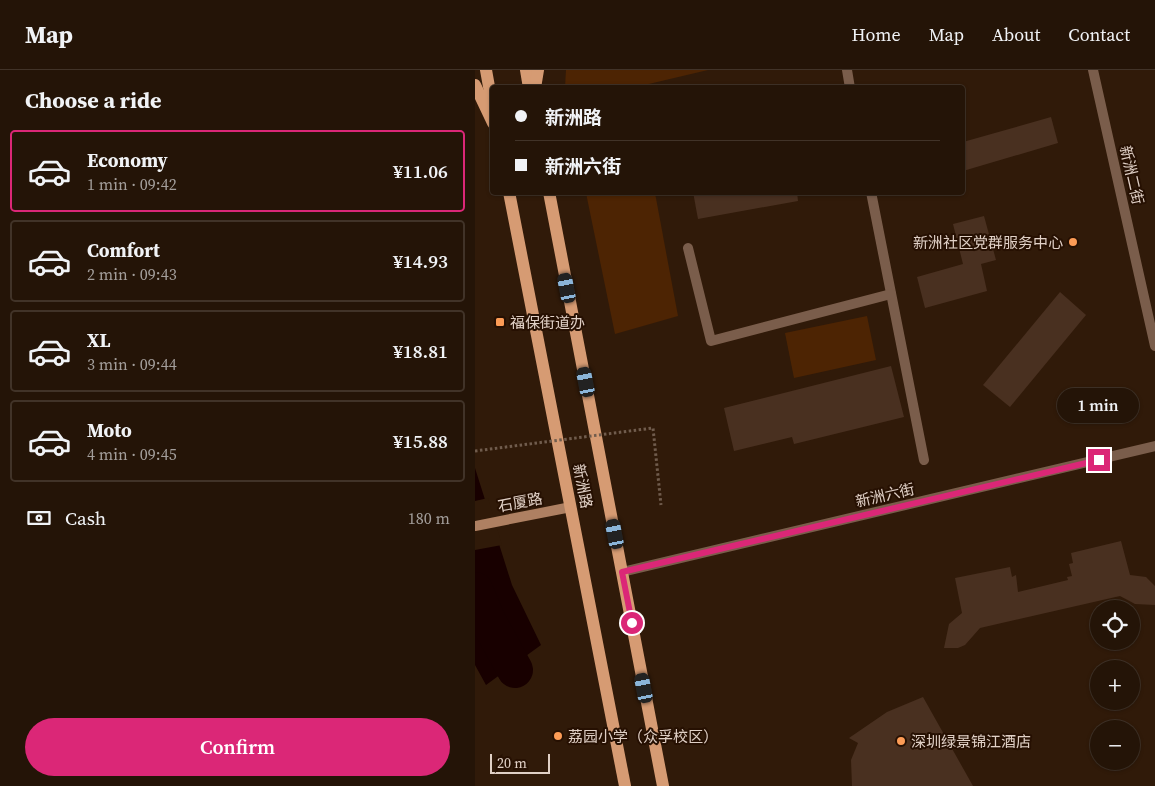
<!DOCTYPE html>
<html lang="en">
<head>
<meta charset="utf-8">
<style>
  :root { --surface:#241407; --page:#302115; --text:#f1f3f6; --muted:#a39e9b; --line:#413328; --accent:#db2777 }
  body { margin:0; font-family:"Source Serif 4","Noto Sans SC",serif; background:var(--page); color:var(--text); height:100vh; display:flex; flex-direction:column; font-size:19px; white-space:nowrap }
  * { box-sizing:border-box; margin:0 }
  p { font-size:16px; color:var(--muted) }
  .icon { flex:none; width:28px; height:28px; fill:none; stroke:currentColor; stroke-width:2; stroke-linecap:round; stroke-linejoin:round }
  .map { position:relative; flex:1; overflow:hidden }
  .side { display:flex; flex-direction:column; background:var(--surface); width:475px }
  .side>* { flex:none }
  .banner { position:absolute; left:15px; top:15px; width:475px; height:110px; border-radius:5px; box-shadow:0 1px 4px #0004,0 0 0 1px var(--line); display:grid; align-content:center; height:110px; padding:0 25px; background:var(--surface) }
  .controls { position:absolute; left:615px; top:530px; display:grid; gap:10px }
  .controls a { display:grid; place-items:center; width:50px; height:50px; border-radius:50%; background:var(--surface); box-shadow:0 1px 4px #0004,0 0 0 1px var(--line); font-size:25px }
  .scale { position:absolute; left:15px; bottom:12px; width:60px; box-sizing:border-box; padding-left:5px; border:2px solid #e0d0c6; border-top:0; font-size:14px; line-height:18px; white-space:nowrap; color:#e0d0c6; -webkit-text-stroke:4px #261002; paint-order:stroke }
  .end { position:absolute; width:22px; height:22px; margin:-11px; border:6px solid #db2777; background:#fff; box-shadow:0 0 0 2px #fff }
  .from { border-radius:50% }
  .bubble { position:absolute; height:35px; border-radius:18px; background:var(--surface); box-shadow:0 1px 4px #0004,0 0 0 1px var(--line); font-size:16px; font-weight:600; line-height:35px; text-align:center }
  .car { position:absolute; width:15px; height:30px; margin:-15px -8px; border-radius:6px; box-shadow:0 0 4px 1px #0007; background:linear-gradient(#222 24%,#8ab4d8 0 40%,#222 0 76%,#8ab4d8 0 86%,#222 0) }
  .banner b { display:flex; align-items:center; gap:18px; height:48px; font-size:19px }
  .banner b+b { border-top:1px solid var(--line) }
  .banner i { width:12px; height:12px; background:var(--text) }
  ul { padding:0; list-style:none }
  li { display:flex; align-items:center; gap:15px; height:82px; margin:0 10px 8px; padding:0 15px; border:2px solid var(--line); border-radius:5px }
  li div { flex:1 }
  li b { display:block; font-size:19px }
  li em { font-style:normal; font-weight:600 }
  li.on { border-color:var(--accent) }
  li>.icon { width:45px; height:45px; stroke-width:1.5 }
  h2 { padding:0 25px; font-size:22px; line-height:60px }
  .pay { display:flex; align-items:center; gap:12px; height:55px; padding:0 25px; font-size:19px }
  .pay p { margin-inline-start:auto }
  .button { display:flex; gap:10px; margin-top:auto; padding:10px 25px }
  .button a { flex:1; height:58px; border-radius:30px; background:var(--accent); color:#fff; font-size:20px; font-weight:600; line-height:58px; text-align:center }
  header { display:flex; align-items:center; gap:30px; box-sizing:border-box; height:70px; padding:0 25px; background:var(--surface); border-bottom:1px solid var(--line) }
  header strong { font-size:24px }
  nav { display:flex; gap:28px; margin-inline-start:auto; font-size:18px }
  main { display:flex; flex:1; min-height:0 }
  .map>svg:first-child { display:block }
  .green { fill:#4d2403 }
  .water { fill:#180000 }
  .pier { fill:#301a09 }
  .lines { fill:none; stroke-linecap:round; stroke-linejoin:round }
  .river { stroke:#180000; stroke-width:36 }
  .building { fill:#493020 }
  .lane { stroke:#7a5d4b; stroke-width:10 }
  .street { stroke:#7a5d4b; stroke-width:10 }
  .secondary { stroke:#ae8062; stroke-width:10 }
  .primary { stroke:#d69b73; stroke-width:12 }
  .path-bridge { stroke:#705c4d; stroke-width:3; stroke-dasharray:2.5 2.5; stroke-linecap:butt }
  .route { stroke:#db2777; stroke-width:6 }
  .poi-dot { fill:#fd9c56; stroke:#261002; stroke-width:2 }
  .labels { text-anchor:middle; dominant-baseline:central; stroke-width:4; stroke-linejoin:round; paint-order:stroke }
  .street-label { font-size:15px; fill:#e0d0c6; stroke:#261002 }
  .poi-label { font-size:15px; fill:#e0d0c6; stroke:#261002; text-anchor:start }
</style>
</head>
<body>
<header>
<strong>Map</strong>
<nav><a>Home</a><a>Map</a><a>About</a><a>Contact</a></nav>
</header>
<main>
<section class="side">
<h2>Choose a ride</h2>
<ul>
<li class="on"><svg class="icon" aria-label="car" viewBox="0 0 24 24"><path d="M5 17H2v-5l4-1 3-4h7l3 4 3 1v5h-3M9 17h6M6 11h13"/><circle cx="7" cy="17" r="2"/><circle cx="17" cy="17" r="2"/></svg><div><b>Economy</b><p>1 min · 09:42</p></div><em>¥11.06</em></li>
<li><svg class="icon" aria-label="car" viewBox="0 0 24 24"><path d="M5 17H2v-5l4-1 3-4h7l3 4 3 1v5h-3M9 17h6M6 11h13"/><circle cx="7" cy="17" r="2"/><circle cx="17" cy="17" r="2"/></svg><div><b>Comfort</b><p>2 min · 09:43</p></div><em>¥14.93</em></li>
<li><svg class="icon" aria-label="car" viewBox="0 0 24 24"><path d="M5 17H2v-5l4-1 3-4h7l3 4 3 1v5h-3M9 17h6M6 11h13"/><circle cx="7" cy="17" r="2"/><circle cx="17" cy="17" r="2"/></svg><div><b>XL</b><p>3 min · 09:44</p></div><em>¥18.81</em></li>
<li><svg class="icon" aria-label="car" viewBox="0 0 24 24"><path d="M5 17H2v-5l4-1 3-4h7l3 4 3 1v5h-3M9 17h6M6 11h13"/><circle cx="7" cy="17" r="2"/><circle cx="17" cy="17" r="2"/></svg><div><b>Moto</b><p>4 min · 09:45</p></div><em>¥15.88</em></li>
</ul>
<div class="pay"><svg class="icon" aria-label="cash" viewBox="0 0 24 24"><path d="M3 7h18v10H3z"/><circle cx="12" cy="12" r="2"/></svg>Cash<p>180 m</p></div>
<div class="button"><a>Confirm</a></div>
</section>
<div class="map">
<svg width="680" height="716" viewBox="0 0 680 716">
  <rect width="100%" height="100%" fill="#301a09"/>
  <g class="green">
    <polygon points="91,0 233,0 161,17 90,17"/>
    <polygon points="111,123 180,123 203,246 140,264"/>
    <polygon points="392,246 401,290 319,308 310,263"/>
  </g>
  <polygon class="water" points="0,398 37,515 66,575 11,615 0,595"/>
  <polygon class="pier" points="13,428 27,475 0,480 0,431"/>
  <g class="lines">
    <polyline class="river" points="0,520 12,549 40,600"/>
  </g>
  <g class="building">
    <polygon points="576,47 583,73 488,101 488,72"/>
    <polygon points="218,122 322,122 323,131 223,149"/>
    <polygon points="509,146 521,190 506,194 512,221 450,238 442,207 488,194 478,154"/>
    <polygon points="585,222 611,245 535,337 508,315"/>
    <polygon points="416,296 429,347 319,374 317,367 259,381 249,338"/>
    <polygon points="646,471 655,505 671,507 680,516 680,535 660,534 645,526 505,558 490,575 483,578 469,578 474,554 487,543 480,508 535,497 537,507 541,505 543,522 593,510 592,507 597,506 594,494 598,493 596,483"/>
    <polygon points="448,627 498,716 377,716 376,690 383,673 374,668 412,642"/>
  </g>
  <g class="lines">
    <g class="lane">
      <polyline points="372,0 375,18"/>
      <polyline points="396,122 449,390"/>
      <polyline points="213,178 236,271 416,224"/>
    </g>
    <g class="street">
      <polyline points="618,0 680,276"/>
      <polyline points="147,502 680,376"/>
    </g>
    <polyline class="secondary" points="0,456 96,437"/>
    <g class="primary">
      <polyline points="11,0 18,39"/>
      <polyline points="51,0 54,18"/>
      <polyline points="0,15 18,53"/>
      <polyline points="60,18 63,0"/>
      <polyline points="34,122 150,716"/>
      <polyline points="74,122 188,716"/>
    </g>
    <polyline class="path-bridge" points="0,381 178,358 186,435"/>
  </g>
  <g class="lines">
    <polyline class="route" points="157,553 147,502 624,390"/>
  </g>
  <g class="poi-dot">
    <circle cx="598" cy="172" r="5"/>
    <rect x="20" y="247" width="10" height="10" rx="2.5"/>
    <circle cx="83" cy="666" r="5"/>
    <circle cx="426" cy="671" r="5"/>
  </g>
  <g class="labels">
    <g class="street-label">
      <text transform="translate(657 105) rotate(77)">新洲二街</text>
      <text transform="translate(108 416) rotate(79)">新洲路</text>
      <text transform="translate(410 425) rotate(-13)">新洲六街</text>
      <text transform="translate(45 432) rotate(-11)">石厦路</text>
    </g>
    <g class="poi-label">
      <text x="588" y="172" text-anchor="end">新洲社区党群服务中心</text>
      <text x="35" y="252">福保街道办</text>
      <text x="93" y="666">荔园小学（众孚校区）</text>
      <text x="436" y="671">深圳绿景锦江酒店</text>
    </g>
  </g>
</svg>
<div class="controls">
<a><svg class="icon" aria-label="locate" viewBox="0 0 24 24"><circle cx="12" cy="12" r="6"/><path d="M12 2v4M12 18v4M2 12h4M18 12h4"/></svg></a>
<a>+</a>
<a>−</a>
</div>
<div class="scale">20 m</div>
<i class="end from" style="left:157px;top:553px"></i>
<i class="end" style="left:624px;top:390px"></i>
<div class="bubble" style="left:582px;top:318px;width:82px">1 min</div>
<i class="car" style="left:92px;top:218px;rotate:349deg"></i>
<i class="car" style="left:111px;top:312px;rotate:349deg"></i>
<i class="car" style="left:140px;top:464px;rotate:349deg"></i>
<i class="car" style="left:169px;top:618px;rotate:349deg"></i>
<div class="banner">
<b><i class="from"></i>新洲路</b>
<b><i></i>新洲六街</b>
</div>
</div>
</main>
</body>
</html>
